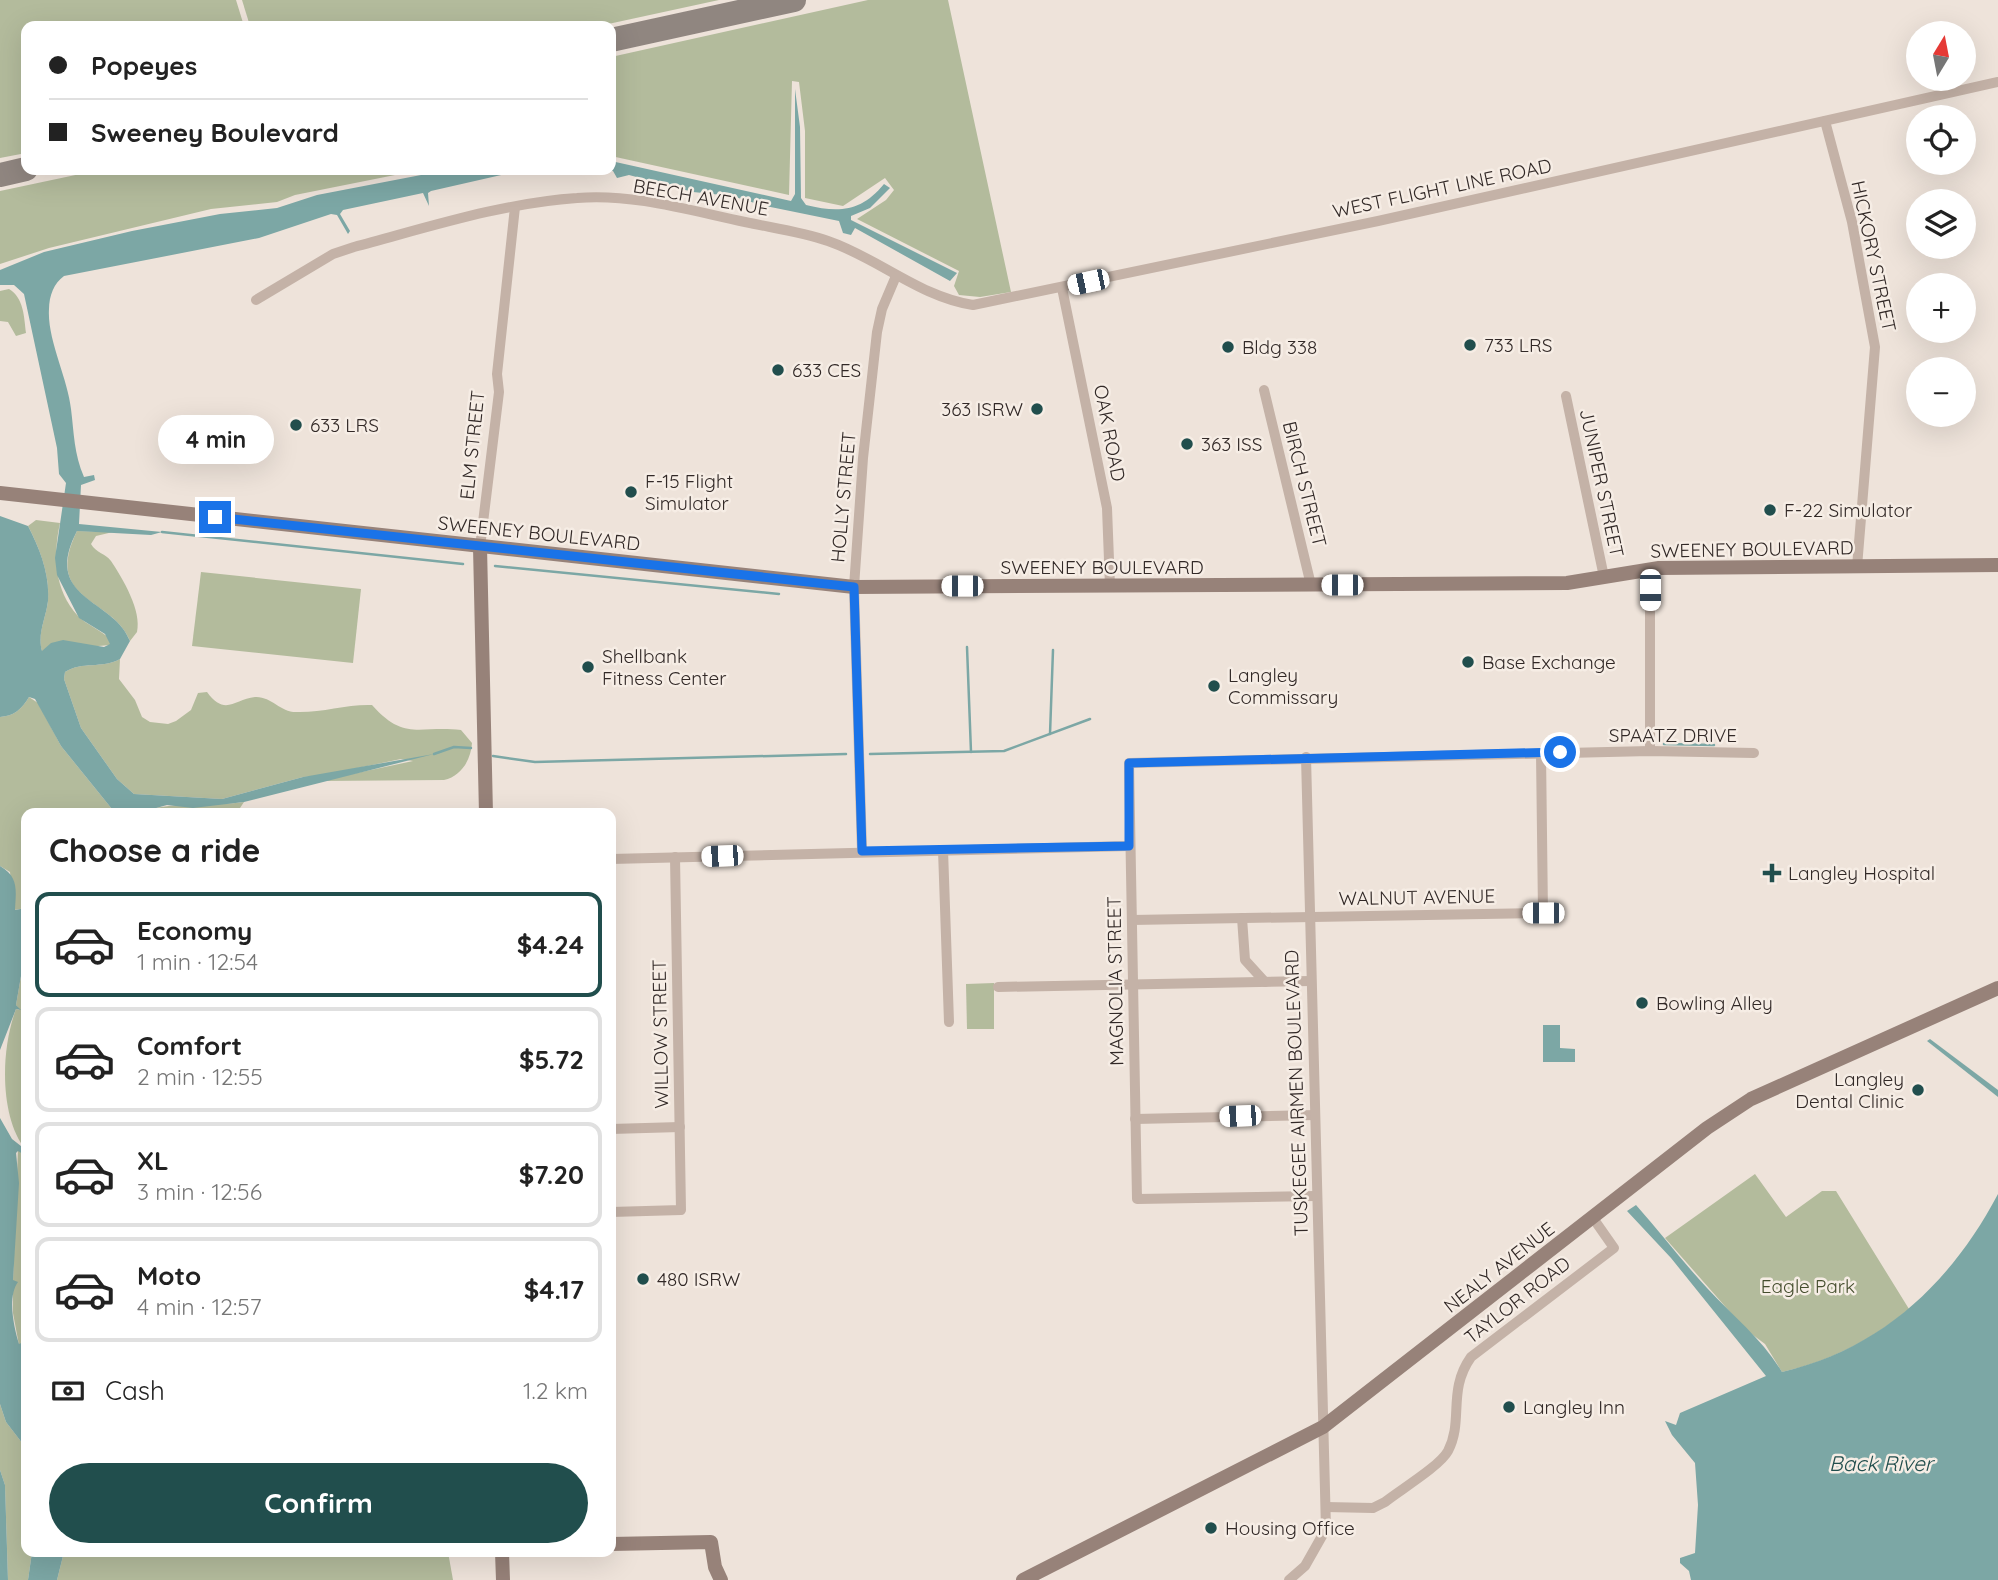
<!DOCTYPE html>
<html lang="en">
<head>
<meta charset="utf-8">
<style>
  :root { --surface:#fff; --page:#f2f2f2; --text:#222; --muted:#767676; --line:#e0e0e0; --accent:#214e4d }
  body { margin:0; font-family:Quicksand,sans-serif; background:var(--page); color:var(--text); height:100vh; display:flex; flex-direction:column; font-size:26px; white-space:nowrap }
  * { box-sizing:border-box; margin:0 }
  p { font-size:23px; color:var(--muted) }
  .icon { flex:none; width:38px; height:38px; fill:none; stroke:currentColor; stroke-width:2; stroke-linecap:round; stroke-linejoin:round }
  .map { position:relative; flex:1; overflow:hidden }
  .drawer { position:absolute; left:21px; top:808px; width:595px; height:749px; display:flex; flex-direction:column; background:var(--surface); border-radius:14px; box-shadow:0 7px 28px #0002 }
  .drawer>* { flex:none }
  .top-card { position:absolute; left:21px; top:21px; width:595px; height:154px; border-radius:14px; box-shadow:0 7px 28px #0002; display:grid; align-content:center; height:154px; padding:0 28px; background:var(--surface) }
  .needle { width:46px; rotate:10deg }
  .buttons { position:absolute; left:1906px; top:21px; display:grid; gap:14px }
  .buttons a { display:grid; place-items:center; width:70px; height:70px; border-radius:50%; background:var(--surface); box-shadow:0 7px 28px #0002; font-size:35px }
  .end { position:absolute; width:32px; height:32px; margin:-16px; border:9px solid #1a73e8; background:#fff; box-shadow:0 0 0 4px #fff }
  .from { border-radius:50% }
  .bubble { position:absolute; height:49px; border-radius:24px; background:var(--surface); box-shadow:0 7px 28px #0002; font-size:23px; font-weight:700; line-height:49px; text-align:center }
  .car { position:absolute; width:21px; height:42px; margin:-21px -10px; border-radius:9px; box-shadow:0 0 5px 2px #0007; background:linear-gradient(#fff 24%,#345 0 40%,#fff 0 76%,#345 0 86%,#fff 0) }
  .top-card b { display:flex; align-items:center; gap:24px; height:66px; font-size:26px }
  .top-card b+b { border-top:2px solid var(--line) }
  .top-card i { width:18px; height:18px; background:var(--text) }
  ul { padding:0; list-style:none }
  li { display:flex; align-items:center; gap:21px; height:105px; margin:0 14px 10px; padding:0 14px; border:4px solid var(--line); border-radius:14px }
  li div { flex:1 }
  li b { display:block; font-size:26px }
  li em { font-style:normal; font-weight:700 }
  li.current { border-color:var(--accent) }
  li>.icon { width:63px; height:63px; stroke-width:1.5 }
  h2 { padding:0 28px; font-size:32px; line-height:84px }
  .pay { display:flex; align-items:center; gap:18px; height:77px; padding:0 28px; font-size:26px }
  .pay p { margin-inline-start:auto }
  .cta { display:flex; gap:14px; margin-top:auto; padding:14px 28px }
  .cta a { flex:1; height:80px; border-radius:42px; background:var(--accent); color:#fff; font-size:28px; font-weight:700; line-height:80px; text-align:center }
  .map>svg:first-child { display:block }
  .green { fill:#b3bb9c }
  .water { fill:#7ca7a5 }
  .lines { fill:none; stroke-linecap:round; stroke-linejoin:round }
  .stream { stroke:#7ca7a5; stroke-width:2.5 }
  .taxiway { stroke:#908680; stroke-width:24 }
  .street { stroke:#c4b2a7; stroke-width:10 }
  .secondary { stroke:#978279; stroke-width:14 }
  .route { stroke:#1a73e8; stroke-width:9 }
  .poi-dot { fill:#214e4d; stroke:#f6ede5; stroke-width:2.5 }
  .labels { text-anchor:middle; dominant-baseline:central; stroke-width:5; stroke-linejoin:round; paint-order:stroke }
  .street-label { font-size:19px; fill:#322927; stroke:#f6ede5 }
  .poi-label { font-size:19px; fill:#322927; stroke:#f6ede5; text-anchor:start }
  .park-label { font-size:19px; fill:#444d2d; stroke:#f6ede5 }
  .water-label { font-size:21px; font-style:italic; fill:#214e4d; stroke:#f6ede5 }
</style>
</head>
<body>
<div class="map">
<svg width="1998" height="1580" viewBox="0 0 1998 1580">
  <rect width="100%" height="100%" fill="#eee3da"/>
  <g class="green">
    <polygon points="0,0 236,0 244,26 26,26 26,153 0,158"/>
    <polygon points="242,0 719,0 599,26 250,26"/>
    <polygon points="868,0 948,0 1011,292 980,297 959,295 954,286 959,271 857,219 886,200 894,190 885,178 843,206 805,198 805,131 799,82 792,81 789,195 611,156 611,57"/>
    <polygon points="99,170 420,170 295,195 277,202 211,209 49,248 0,264 0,191"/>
    <path d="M9 289C24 298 24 317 26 333L16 336 8 322 0 321V291Z"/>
    <path d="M36 520 60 523C53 555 54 590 78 616 87 625 101 630 110 639V645L42 651C37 634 46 618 48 601 50 575 40 549 28 526Z"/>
    <path d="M77 531 113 532 96 536 91 544C96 553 105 553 111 561 123 579 142 611 137 632L130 641C113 597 42 602 77 531Z"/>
    <polygon points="201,572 361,589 353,663 192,646"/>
    <path d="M120 659 119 679 135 700 142 717 150 722 168 724 176 721 191 710 198 693 207 692C225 717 235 699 255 697 271 696 280 712 296 712 321 713 347 704 372 705 405 742 419 725 461 730L472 743C471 759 462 776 444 780L319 781 413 761 401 759 319 776 303 777 222 799 134 794 117 779 81 728 64 679 65 672C82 661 102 669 120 659Z"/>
    <path d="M29 697 38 703 61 746 116 814H26V908L14 910 10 872 0 866V717C14 716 22 709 29 697Z"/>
    <path d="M244 802 236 814H149V810C170 802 217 806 244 802Z"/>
    <path d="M26 947V1150C0 1118 0 1052 16 1009L20 1010 16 1005Z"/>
    <polygon points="994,983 994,1029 967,1029 966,984"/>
    <polygon points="18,1150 26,1156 26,1341 19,1345 13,1313 13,1280"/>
    <path d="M1755 1174 1786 1217 1822 1191H1836L1909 1309C1871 1340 1831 1361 1782 1372L1765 1344 1745 1329 1665 1238Z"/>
    <polygon points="0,1404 6,1422 26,1448 26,1552 32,1552 28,1580 8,1580 5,1485 0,1470"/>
    <polygon points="64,1552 448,1552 453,1580 57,1580"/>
  </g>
  <g class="water">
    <path d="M795 89 800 127 801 198 806 205C839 213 861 212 884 184L890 188 870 208 851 216V220L957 273 950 281 855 228 851 235 843 233 839 221 761 205 732 196 693 192 629 175 617 178 613 171 605 170H611V161L791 201 795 194Z"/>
    <path d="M447 170H523L431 191 428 193 429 206 423 193 343 210 340 214 350 231 348 234 337 215 331 214 259 238 64 276C54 283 49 296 49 309 47 339 68 379 71 409 74 433 74 454 84 477L94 475 95 480 81 485 79 524 162 532 151 535 77 531C41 600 114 598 130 641L120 659C102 669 82 661 65 672L64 679 81 728 117 779 134 794 222 799 303 777 434 754 244 802 193 808 167 805 149 810V814H116L61 746 35 699 29 697C22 709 14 716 0 717V516L28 526C40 549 50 575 48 601 46 618 37 634 42 651L51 643 63 640 104 647 110 644 105 634 79 618 57 575 55 558 66 483 59 474 57 448 24 294 14 285H0V270L44 252 132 231 220 214 277 208 317 195Z"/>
    <path d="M0 866C19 877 16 890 15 910L26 908V947L16 1005 21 1010 16 1009 0 1050Z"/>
    <polygon points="1543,1025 1560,1025 1560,1048 1575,1049 1575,1062 1543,1062"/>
    <polygon points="1930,1039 1998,1090 1998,1097 1927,1041"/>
    <path d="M0 1118 12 1139 26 1150V1156L18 1151 16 1153 19 1183 13 1280 18 1282C7 1297 14 1328 19 1344L26 1341V1350L21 1353 26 1373V1448L6 1422 0 1404Z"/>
    <path d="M1998 1194V1580H1691L1689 1571 1680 1563V1558L1695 1553 1698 1505 1695 1463 1672 1435 1665 1421 1676 1425 1680 1413 1766 1376 1671 1258 1627 1211 1636 1205C1660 1232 1682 1261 1707 1288 1733 1316 1763 1340 1782 1372 1881 1349 1951 1283 1998 1194Z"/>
    <polygon points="0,1470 5,1485 8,1580 0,1580"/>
    <polygon points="32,1552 64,1552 57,1580 28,1580"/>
  </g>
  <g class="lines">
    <g class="stream">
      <polyline points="162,532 463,564"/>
      <polyline points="495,566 779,594"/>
      <polyline points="967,647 971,752"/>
      <polyline points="1050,734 1053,650"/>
      <polyline points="1664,744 1714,745"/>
      <polyline points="434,754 454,747 471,748"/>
      <polyline points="870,754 1004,751 1090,719"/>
      <polyline points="493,756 535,762 846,754"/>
    </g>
    <g class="taxiway">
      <polyline points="611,40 794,0"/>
      <polyline points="0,175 26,169"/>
    </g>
    <g class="street">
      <polyline points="1825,121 1852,222 1875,347 1857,567"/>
      <polyline points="1062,288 1107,508 1110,586"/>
      <path d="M256 300 333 254 354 247C426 228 502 203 577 198 632 193 692 211 745 222 773 228 802 232 828 241 878 258 920 297 973 305L1378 221 1998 82"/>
      <polyline points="1264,390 1311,585"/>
      <polyline points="1566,396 1604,577"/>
      <polyline points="480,547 499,392 497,374 515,207"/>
      <polyline points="1650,569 1650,751"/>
      <polyline points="943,850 949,1022"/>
      <polyline points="862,851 854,587 863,458 877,332 882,309 896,276"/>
      <polyline points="611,859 1129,846"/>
      <polyline points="1242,918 1245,960 1265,982"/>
      <polyline points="1132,920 1543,913 1541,753"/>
      <polyline points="998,987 1310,981"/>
      <polyline points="1135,1119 1315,1115"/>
      <polyline points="611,1129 680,1127"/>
      <polyline points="1316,1196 1137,1199 1129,763 1650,751 1754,753"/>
      <polyline points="611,1212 681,1210 675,857"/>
      <path d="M1326 1507 1373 1508 1385 1502C1400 1490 1440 1466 1448 1451 1464 1420 1447 1391 1471 1357L1614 1248 1593 1218"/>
      <polyline points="1289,1580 1305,1566 1326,1529 1306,757"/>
    </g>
    <g class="secondary">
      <polyline points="0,493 854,587 1567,583 1659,568 1998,565"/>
      <polyline points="480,547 486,814"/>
      <polyline points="611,1544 711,1542 715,1567 721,1580"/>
      <polyline points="502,1552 503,1580"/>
      <polyline points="1023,1580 1323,1427 1707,1128 1751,1099 1998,988"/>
    </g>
  </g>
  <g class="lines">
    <polyline class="route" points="215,517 854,587 862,851 1129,846 1129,763 1560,752"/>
  </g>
  <g class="poi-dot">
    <circle cx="1470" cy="345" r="7"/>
    <circle cx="1228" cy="347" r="7"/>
    <circle cx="778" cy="370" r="7"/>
    <circle cx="1037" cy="409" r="7"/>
    <circle cx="296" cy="425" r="7"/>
    <circle cx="1187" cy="444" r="7"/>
    <circle cx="631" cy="492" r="7"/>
    <circle cx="1770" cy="510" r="7"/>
    <circle cx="1468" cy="662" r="7"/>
    <circle cx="588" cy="667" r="7"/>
    <circle cx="1214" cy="686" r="7"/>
    <path d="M1768.5 862.5h7v7h7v7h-7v7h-7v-7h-7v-7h7z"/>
    <circle cx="1642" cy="1003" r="7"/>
    <circle cx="1918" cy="1090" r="7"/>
    <circle cx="643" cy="1279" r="7"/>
    <circle cx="1509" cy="1407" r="7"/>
    <circle cx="1211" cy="1528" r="7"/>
  </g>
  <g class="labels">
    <g class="street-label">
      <text transform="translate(1442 188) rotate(-12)">WEST FLIGHT LINE ROAD</text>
      <text transform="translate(701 197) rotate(10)">BEECH AVENUE</text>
      <text transform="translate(1874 256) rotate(78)">HICKORY STREET</text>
      <text transform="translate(1110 433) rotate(79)">OAK ROAD</text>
      <text transform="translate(472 445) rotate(-84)">ELM STREET</text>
      <text transform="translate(1602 483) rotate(78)">JUNIPER STREET</text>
      <text transform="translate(1305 484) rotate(76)">BIRCH STREET</text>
      <text transform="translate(843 497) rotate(-85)">HOLLY STREET</text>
      <text transform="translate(539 533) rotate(6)">SWEENEY BOULEVARD</text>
      <text transform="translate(1752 549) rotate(-1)">SWEENEY BOULEVARD</text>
      <text x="1102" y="567">SWEENEY BOULEVARD</text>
      <text x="1673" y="735">SPAATZ DRIVE</text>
      <text transform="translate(1417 897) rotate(-1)">WALNUT AVENUE</text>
      <text transform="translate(1115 981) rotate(-91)">MAGNOLIA STREET</text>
      <text transform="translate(660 1034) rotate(-91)">WILLOW STREET</text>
      <text transform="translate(1296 1093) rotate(-92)">TUSKEGEE AIRMEN BOULEVARD</text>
      <text transform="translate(1499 1267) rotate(-38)">NEALY AVENUE</text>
      <text transform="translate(1517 1300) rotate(-38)">TAYLOR ROAD</text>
    </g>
    <g class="poi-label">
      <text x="1484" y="345">733 LRS</text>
      <text x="1242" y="347">Bldg 338</text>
      <text x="792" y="370">633 CES</text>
      <text x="1023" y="409" text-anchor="end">363 ISRW</text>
      <text x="310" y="425">633 LRS</text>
      <text x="1201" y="444">363 ISS</text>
      <text x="645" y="481">F-15 Flight<tspan x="645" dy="22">Simulator</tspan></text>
      <text x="1784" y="510">F-22 Simulator</text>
      <text x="602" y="656">Shellbank<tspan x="602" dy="22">Fitness Center</tspan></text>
      <text x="1482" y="662">Base Exchange</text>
      <text x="1228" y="675">Langley<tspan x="1228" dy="22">Commissary</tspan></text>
      <text x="1788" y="873">Langley Hospital</text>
      <text x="1656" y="1003">Bowling Alley</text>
      <text x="1904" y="1079" text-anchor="end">Langley<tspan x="1904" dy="22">Dental Clinic</tspan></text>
      <text x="657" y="1279">480 ISRW</text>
      <text x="1523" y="1407">Langley Inn</text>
      <text x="1225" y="1528">Housing Office</text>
    </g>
    <g class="park-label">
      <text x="1808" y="1286">Eagle Park</text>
    </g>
    <g class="water-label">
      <text x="1881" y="1463">Back River</text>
    </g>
  </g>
</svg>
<div class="buttons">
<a><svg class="needle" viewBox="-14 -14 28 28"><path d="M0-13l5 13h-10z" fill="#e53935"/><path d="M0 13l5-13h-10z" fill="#767676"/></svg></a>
<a><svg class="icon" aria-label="locate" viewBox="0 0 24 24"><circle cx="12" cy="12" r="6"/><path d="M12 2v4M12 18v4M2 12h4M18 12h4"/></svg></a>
<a><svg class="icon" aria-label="layers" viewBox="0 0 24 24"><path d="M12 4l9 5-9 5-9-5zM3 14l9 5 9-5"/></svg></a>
<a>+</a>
<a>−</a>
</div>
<i class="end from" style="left:1560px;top:752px"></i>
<i class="end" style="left:215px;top:517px"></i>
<div class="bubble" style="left:158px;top:415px;width:116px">4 min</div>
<i class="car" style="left:1088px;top:282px;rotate:258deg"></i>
<i class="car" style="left:1342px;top:585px;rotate:270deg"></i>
<i class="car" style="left:962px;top:586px;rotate:270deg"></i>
<i class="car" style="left:1650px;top:590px;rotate:180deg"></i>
<i class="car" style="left:722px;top:856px;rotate:268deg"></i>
<i class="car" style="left:1543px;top:913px;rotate:270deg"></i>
<i class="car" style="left:1240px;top:1116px;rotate:268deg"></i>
<div class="top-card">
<b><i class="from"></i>Popeyes</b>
<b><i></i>Sweeney Boulevard</b>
</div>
<section class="drawer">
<h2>Choose a ride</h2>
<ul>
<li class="current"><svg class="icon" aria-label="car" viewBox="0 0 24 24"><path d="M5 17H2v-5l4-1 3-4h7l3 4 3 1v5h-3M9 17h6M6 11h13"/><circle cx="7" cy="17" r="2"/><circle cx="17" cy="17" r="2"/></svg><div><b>Economy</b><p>1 min · 12:54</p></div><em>$4.24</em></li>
<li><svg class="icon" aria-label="car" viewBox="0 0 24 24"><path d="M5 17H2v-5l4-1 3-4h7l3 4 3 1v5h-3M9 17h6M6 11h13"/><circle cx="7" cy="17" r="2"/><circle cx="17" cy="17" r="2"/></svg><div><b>Comfort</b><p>2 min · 12:55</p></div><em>$5.72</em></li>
<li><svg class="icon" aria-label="car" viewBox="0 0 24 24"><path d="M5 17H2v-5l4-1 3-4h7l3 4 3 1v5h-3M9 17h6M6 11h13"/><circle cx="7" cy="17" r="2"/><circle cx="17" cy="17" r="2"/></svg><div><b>XL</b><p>3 min · 12:56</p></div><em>$7.20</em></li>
<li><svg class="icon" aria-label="car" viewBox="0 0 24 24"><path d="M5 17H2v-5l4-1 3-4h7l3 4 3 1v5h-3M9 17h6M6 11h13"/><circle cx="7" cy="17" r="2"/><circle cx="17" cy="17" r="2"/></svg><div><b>Moto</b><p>4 min · 12:57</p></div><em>$4.17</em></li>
</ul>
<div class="pay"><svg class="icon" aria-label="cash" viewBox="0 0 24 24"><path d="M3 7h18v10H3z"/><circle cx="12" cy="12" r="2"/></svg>Cash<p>1.2 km</p></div>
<div class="cta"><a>Confirm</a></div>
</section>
</div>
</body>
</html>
